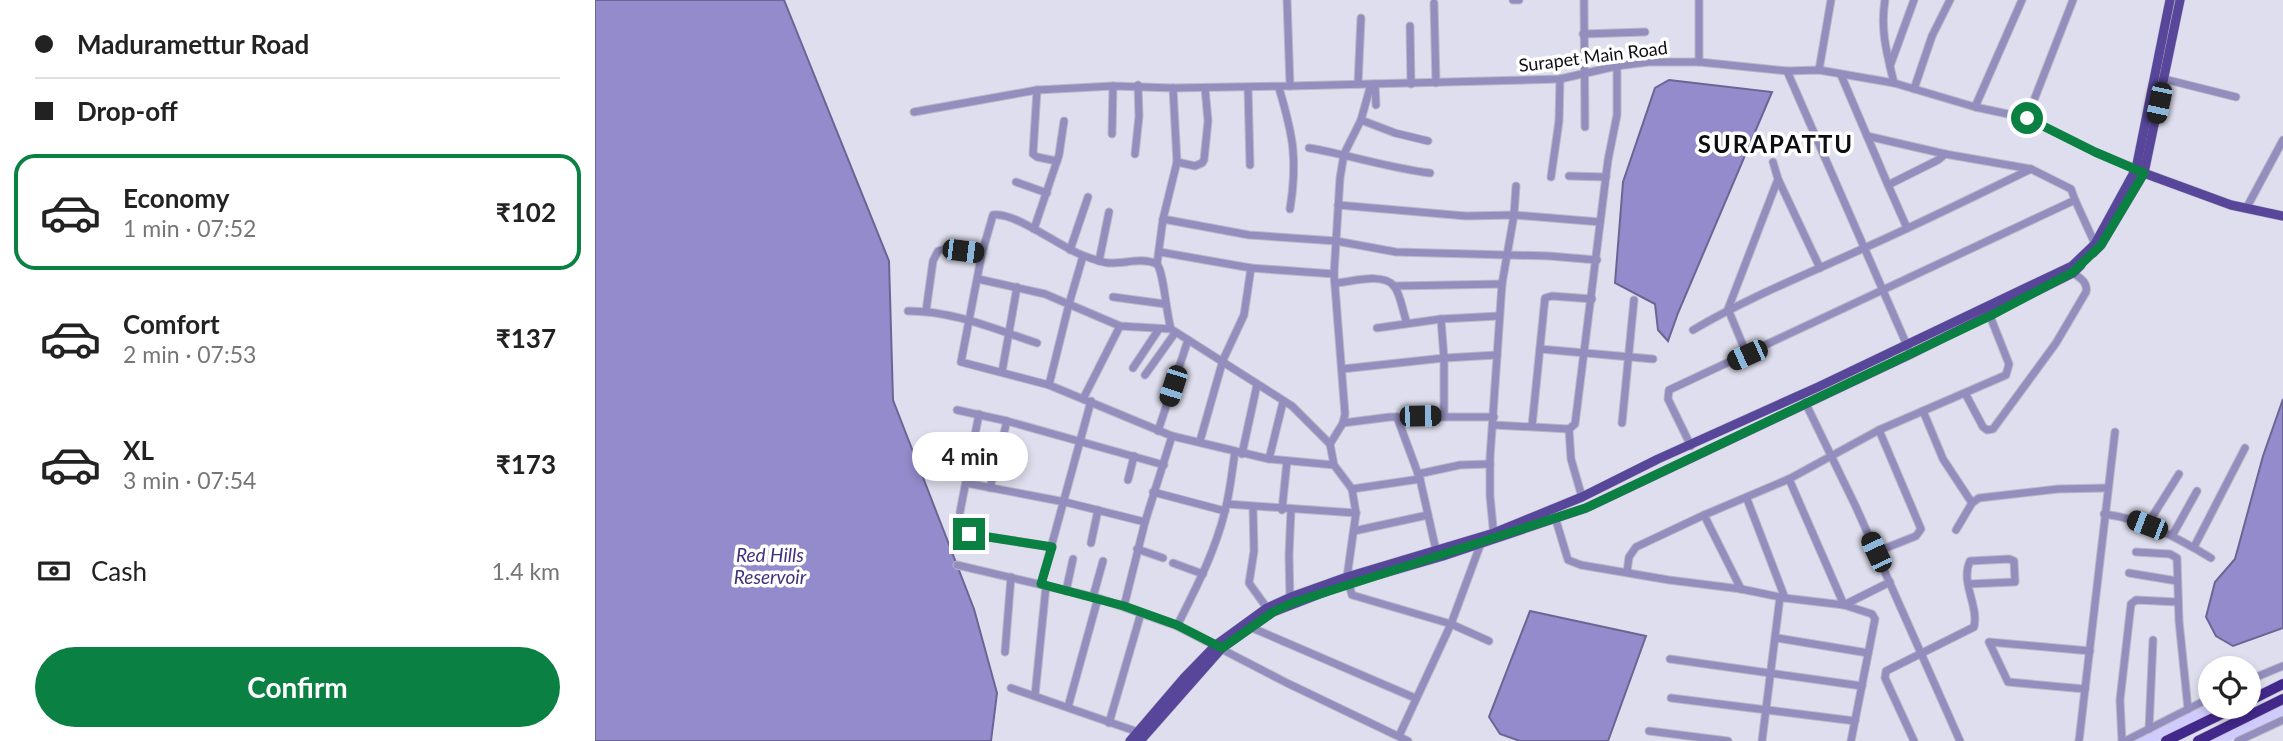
<!DOCTYPE html>
<html lang="en">
<head>
<meta charset="utf-8">
<style>
  :root { --surface:#fff; --page:#f2f2f2; --text:#222; --muted:#767676; --line:#e0e0e0; --accent:#0b8043 }
  body { margin:0; font-family:Lato,sans-serif; background:var(--page); color:var(--text); height:100vh; display:flex; flex-direction:column; font-size:26px; white-space:nowrap }
  * { box-sizing:border-box; margin:0 }
  p { font-size:23px; color:var(--muted) }
  .icon { flex:none; width:38px; height:38px; fill:none; stroke:currentColor; stroke-width:2; stroke-linecap:round; stroke-linejoin:round }
  .map { position:relative; flex:1; overflow:hidden }
  .side { display:flex; flex-direction:column; background:var(--surface); width:595px }
  .side>* { flex:none }
  .banner { display:grid; align-content:center; height:154px; padding:0 35px; background:var(--surface) }
  .controls { position:absolute; left:1603px; top:656px; display:grid; gap:14px }
  .controls a { display:grid; place-items:center; width:63px; height:63px; border-radius:50%; background:var(--surface); box-shadow:0 4px 10px #0003; font-size:35px }
  .end { position:absolute; width:32px; height:32px; margin:-16px; border:9px solid #0b8043; background:#fff; box-shadow:0 0 0 4px #fff }
  .from { border-radius:50% }
  .bubble { position:absolute; height:49px; border-radius:24px; background:var(--surface); box-shadow:0 4px 10px #0003; font-size:23px; font-weight:700; line-height:49px; text-align:center }
  .car { position:absolute; width:21px; height:42px; margin:-21px -10px; border-radius:9px; box-shadow:0 0 5px 2px #0007; background:linear-gradient(#222 24%,#8ab4d8 0 40%,#222 0 76%,#8ab4d8 0 86%,#222 0) }
  .banner b { display:flex; align-items:center; gap:24px; height:66px; font-size:26px }
  .banner b+b { border-top:2px solid var(--line) }
  .banner i { width:18px; height:18px; background:var(--text) }
  ul { padding:0; list-style:none }
  li { display:flex; align-items:center; gap:21px; height:116px; margin:0 14px 10px; padding:0 21px; border:4px solid transparent; border-radius:21px }
  li div { flex:1 }
  li b { display:block; font-size:26px }
  li em { font-style:normal; font-weight:700 }
  li.selected { border-color:var(--accent) }
  li>.icon { width:63px; height:63px; stroke-width:1.5 }
  .pay { display:flex; align-items:center; gap:18px; height:77px; padding:0 35px; font-size:26px }
  .pay p { margin-inline-start:auto }
  .action { display:flex; gap:14px; margin-top:auto; padding:14px 35px }
  .action a { flex:1; height:80px; border-radius:42px; background:var(--accent); color:#fff; font-size:28px; font-weight:700; line-height:80px; text-align:center }
  main { display:flex; flex:1; min-height:0 }
  .map>svg:first-child { display:block }
  .green { fill:#d0cbfd }
  .water { fill:#938bcb; stroke:#6b6594; stroke-width:2 }
  .lines { fill:none; stroke-linecap:round; stroke-linejoin:round }
  .minor-casing { stroke:#b9b8c7; stroke-width:9 }
  .major-casing { stroke:#b9b8c7; stroke-width:10 }
  .highway-casing { stroke:#b9b8c7; stroke-width:11 }
  .minor { stroke:#938ebd; stroke-width:7 }
  .major { stroke:#57469a; stroke-width:9 }
  .highway { stroke:#43288c; stroke-width:10 }
  .route { stroke:#0b8043; stroke-width:9 }
  .labels { text-anchor:middle; dominant-baseline:central; stroke-width:7; stroke-linejoin:round; paint-order:stroke }
  .street-label { font-size:18px; fill:#0e0d13; stroke:#fff }
  .water-label { font-size:19px; font-style:italic; fill:#41307d; stroke:#fff }
  .district-label { font-size:24px; font-weight:bold; letter-spacing:2px; fill:#0e0d13; stroke:#fff }
</style>
</head>
<body>
<main>
<section class="side">
<div class="banner">
<b><i class="from"></i>Maduramettur Road</b>
<b><i></i>Drop-off</b>
</div>
<ul>
<li class="selected"><svg class="icon" aria-label="car" viewBox="0 0 24 24"><path d="M5 17H2v-5l4-1 3-4h7l3 4 3 1v5h-3M9 17h6M6 11h13"/><circle cx="7" cy="17" r="2"/><circle cx="17" cy="17" r="2"/></svg><div><b>Economy</b><p>1 min · 07:52</p></div><em>₹102</em></li>
<li><svg class="icon" aria-label="car" viewBox="0 0 24 24"><path d="M5 17H2v-5l4-1 3-4h7l3 4 3 1v5h-3M9 17h6M6 11h13"/><circle cx="7" cy="17" r="2"/><circle cx="17" cy="17" r="2"/></svg><div><b>Comfort</b><p>2 min · 07:53</p></div><em>₹137</em></li>
<li><svg class="icon" aria-label="car" viewBox="0 0 24 24"><path d="M5 17H2v-5l4-1 3-4h7l3 4 3 1v5h-3M9 17h6M6 11h13"/><circle cx="7" cy="17" r="2"/><circle cx="17" cy="17" r="2"/></svg><div><b>XL</b><p>3 min · 07:54</p></div><em>₹173</em></li>
</ul>
<div class="pay"><svg class="icon" aria-label="cash" viewBox="0 0 24 24"><path d="M3 7h18v10H3z"/><circle cx="12" cy="12" r="2"/></svg>Cash<p>1.4 km</p></div>
<div class="action"><a>Confirm</a></div>
</section>
<div class="map">
<svg width="1688" height="741" viewBox="0 0 1688 741">
  <rect width="100%" height="100%" fill="#dfdeee"/>
  <g class="green">
    <polygon points="1615,703 1615,707 1632,707 1563,741 1540,741"/>
    <polygon points="1688,703 1688,715 1634,741 1612,741"/>
  </g>
  <g class="water">
    <polygon points="0,0 189,0 294,261 298,400 379,609 402,693 396,741 0,741"/>
    <polygon points="1074,80 1177,92 1083,313 1073,341 1063,330 1060,304 1020,283 1028,182 1060,88"/>
    <polygon points="1688,399 1688,628 1638,646 1621,636 1611,617 1620,582 1640,559 1668,456"/>
    <polygon points="935,611 1051,636 1013,741 925,741 905,734 894,717"/>
  </g>
  <g class="lines">
    <g class="minor-casing">
      <g id="minor">
        <polyline points="918,0 924,0"/>
        <polyline points="989,0 990,127"/>
        <polyline points="1104,0 1104,62"/>
        <path d="M1290 0C1285 30 1292 54 1299 83"/>
        <polyline points="839,3 841,83"/>
        <polyline points="815,26 816,84"/>
        <polyline points="988,34 1050,32"/>
        <polyline points="1295,66 1319,0"/>
        <polyline points="1224,70 1236,0"/>
        <polyline points="1192,71 1314,350"/>
        <polyline points="1246,75 1293,185"/>
        <polyline points="1569,79 1641,97"/>
        <polyline points="763,84 766,18"/>
        <polyline points="780,84 781,105"/>
        <polyline points="695,86 965,79 1022,66 1054,62 1104,62 1192,71 1224,70 1299,83 1380,107 1432,118 1500,152 1541,169"/>
        <polyline points="653,88 655,165"/>
        <path d="M684 88C698 135 703 160 695 209"/>
        <polyline points="1319,89 1337,36 1355,0"/>
        <polyline points="442,90 438,154 442,157 462,161"/>
        <polyline points="1380,107 1427,0"/>
        <polyline points="319,112 442,90 518,86 578,88 695,86 692,0"/>
        <polyline points="1432,118 1478,0"/>
        <polyline points="766,120 800,133 833,141"/>
        <polyline points="517,134 518,86"/>
        <polyline points="1272,136 1350,154"/>
        <path d="M714 148C755 155 794 168 835 173"/>
        <polyline points="540,154 544,116 543,85"/>
        <polyline points="582,162 600,166 607,163 609,160 613,121 610,88"/>
        <polyline points="1178,162 1183,179 1225,268"/>
        <polyline points="974,176 1011,177"/>
        <polyline points="956,177 964,121 965,79"/>
        <polyline points="421,182 452,193"/>
        <polyline points="1480,200 1500,244 1504,244"/>
        <polyline points="743,205 871,216 919,215 1005,222"/>
        <polyline points="1652,207 1688,140"/>
        <polyline points="568,219 654,235 741,241 801,252 954,256 1002,260"/>
        <polyline points="439,229 464,155 469,121"/>
        <polyline points="475,250 493,197"/>
        <polyline points="565,252 656,268 739,274"/>
        <polyline points="504,261 514,212"/>
        <polyline points="562,264 568,219 582,162 578,88"/>
        <polyline points="383,279 450,294 525,326 576,329"/>
        <path d="M740 283C756 282 788 272 799 286 806 295 808 313 812 323"/>
        <polyline points="799,286 907,284"/>
        <polyline points="518,297 570,304"/>
        <path d="M313 311C359 311 399 329 442 343"/>
        <polyline points="331,311 338,261 343,251 350,249 387,253"/>
        <polyline points="846,319 849,358 849,416"/>
        <polyline points="782,328 846,319 904,316"/>
        <path d="M1098 330C1152 298 1210 275 1267 249 1324 224 1380 196 1436 169L1350 154 1343 160 1293 185 1312 228"/>
        <polyline points="945,349 1058,359"/>
        <polyline points="1152,355 1133,309 1183,179"/>
        <polyline points="538,368 564,329"/>
        <polyline points="747,369 849,358 902,355"/>
        <polyline points="407,372 422,287"/>
        <polyline points="550,375 580,333"/>
        <polyline points="454,385 474,304 488,256"/>
        <path d="M1370 393 1388 427 1392 430 1398 429 1461 343 1491 292C1493 282 1485 278 1478 273"/>
        <polyline points="488,399 525,326"/>
        <polyline points="1210,402 1261,507 1365,741"/>
        <polyline points="362,410 412,421 569,465"/>
        <polyline points="1328,411 1348,459 1377,503"/>
        <polyline points="802,417 825,479 841,550"/>
        <polyline points="748,423 795,417 899,417"/>
        <polyline points="1027,423 1039,300"/>
        <polyline points="899,425 974,429 980,424 1013,160 1022,115 1022,66"/>
        <polyline points="937,426 950,298 957,296 997,299"/>
        <polyline points="974,429 976,459 987,497"/>
        <polyline points="563,431 593,340"/>
        <polyline points="605,441 628,360 649,315 656,268"/>
        <polyline points="735,444 748,423 750,414 739,274 745,178 749,154 766,120 776,84"/>
        <polyline points="1096,446 1073,399 1074,390 1480,200 1476,189 1436,169"/>
        <polyline points="647,454 662,385"/>
        <polyline points="674,459 688,402"/>
        <path d="M739 465 674 459 577 436 454 385 366 362 387 253 398 215C419 211 465 247 487 255 495 258 505 262 513 263 530 264 546 257 562 264 569 273 571 313 576 329L697 406 735 444 739 465 757 489 761 513 752 577 757 595 856 624 894 641"/>
        <polyline points="823,474 865,465 895,464"/>
        <polyline points="533,480 539,456"/>
        <polyline points="371,483 470,502 550,522"/>
        <polyline points="395,488 412,421"/>
        <polyline points="757,489 825,479"/>
        <polyline points="558,492 630,511"/>
        <polyline points="1152,499 1190,598"/>
        <polyline points="632,504 761,513"/>
        <polyline points="658,507 659,551 654,583 672,608"/>
        <polyline points="687,510 692,461"/>
        <polyline points="365,512 384,414"/>
        <path d="M1509 514C1548 519 1583 538 1616 558"/>
        <polyline points="1109,515 1194,479"/>
        <polyline points="960,517 973,560 986,565 1074,580 1146,589 1190,598 1249,605 1295,582"/>
        <polyline points="1552,525 1584,474"/>
        <polyline points="1361,530 1377,503 1384,498 1463,489 1512,488"/>
        <polyline points="759,531 833,515"/>
        <polyline points="375,534 457,547"/>
        <polyline points="1577,536 1602,491"/>
        <polyline points="899,537 895,496 895,458 907,284 919,215 921,186"/>
        <polyline points="496,543 503,510"/>
        <polyline points="1599,547 1650,448"/>
        <polyline points="542,549 568,558"/>
        <polyline points="1281,552 1321,536 1326,529 1284,430"/>
        <polyline points="1541,552 1575,554 1582,558 1584,621 1593,709"/>
        <polyline points="578,563 608,574"/>
        <polyline points="362,565 503,598 582,626 692,683 813,741"/>
        <polyline points="1032,572 1034,557 1041,547 1109,515 1146,589"/>
        <polyline points="1534,573 1582,581"/>
        <polyline points="446,584 496,401"/>
        <polyline points="471,591 478,559"/>
        <polyline points="498,597 508,561"/>
        <polyline points="695,600 694,555 696,510"/>
        <polyline points="529,606 550,522 577,436"/>
        <path d="M582 626C601 588 620 552 630 511 635 492 637 471 640 452"/>
        <polyline points="655,627 820,698"/>
        <polyline points="1182,638 1273,653"/>
        <polyline points="410,652 416,577"/>
        <polyline points="1075,659 1267,686"/>
        <polyline points="1654,680 1688,666"/>
        <polyline points="416,688 543,732"/>
        <polyline points="1490,689 1413,682 1394,642 1495,651"/>
        <polyline points="440,695 451,586"/>
        <polyline points="1076,698 1260,721"/>
        <polyline points="473,707 503,598"/>
        <polyline points="514,723 546,613"/>
        <polyline points="1554,729 1558,640"/>
        <polyline points="1054,731 1133,741"/>
        <polyline points="804,736 856,624 886,543"/>
        <polyline points="1167,741 1185,597"/>
        <polyline points="1256,741 1280,619 1277,614 1249,605 1194,479 1284,430 1411,375 1414,364 1395,316"/>
        <path d="M1319 741 1290 678 1291 671 1379 627C1384 605 1365 583 1375 561L1414 559 1419 561 1420 582 1373 584"/>
        <polyline points="1484,741 1520,432"/>
        <polyline points="1527,741 1525,700 1536,604 1541,600 1583,602"/>
        <polyline points="1530,741 1615,698"/>
        <polyline points="1643,741 1688,720"/>
      </g>
    </g>
    <g class="major-casing">
      <g id="major">
        <polyline points="1546,172 1636,205 1688,216"/>
        <polyline points="1498,253 1506,245 1549,173 1585,0"/>
        <polyline points="535,741 589,678 621,645 672,608 696,597 752,577 899,533 987,497 1063,459 1223,387 1477,266 1500,244 1541,169 1575,0"/>
        <polyline points="545,741 627,648 678,612 745,586 848,556 991,508 1316,354 1478,273 1486,265"/>
      </g>
    </g>
    <g class="highway-casing">
      <g id="highway">
        <polyline points="1654,701 1688,684"/>
        <polyline points="1571,741 1641,707"/>
        <polyline points="1603,741 1688,699"/>
      </g>
    </g>
    <use href="#minor" class="minor"/>
    <use href="#major" class="major"/>
    <use href="#highway" class="highway"/>
  </g>
  <g class="lines">
    <polyline class="route" points="374,534 457,547 446,584 529,606 582,625 627,648 678,612 697,603 991,508 1395,316 1478,272 1506,245 1549,173 1500,152 1432,118"/>
  </g>
  <g class="labels">
    <g class="street-label">
      <text transform="translate(998 56) rotate(-7)">Surapet Main Road</text>
    </g>
    <g class="water-label">
      <text x="175" y="554">Red Hills<tspan x="175" dy="22">Reservoir</tspan></text>
    </g>
    <g class="district-label">
      <text x="1181" y="143">SURAPATTU</text>
    </g>
  </g>
</svg>
<div class="controls">
<a><svg class="icon" aria-label="locate" viewBox="0 0 24 24"><circle cx="12" cy="12" r="6"/><path d="M12 2v4M12 18v4M2 12h4M18 12h4"/></svg></a>
</div>
<i class="end from" style="left:1432px;top:118px"></i>
<i class="end" style="left:374px;top:534px"></i>
<div class="bubble" style="left:317px;top:432px;width:116px">4 min</div>
<i class="car" style="left:1564px;top:103px;rotate:192deg"></i>
<i class="car" style="left:368px;top:251px;rotate:97deg"></i>
<i class="car" style="left:1152px;top:355px;rotate:246deg"></i>
<i class="car" style="left:578px;top:386px;rotate:198deg"></i>
<i class="car" style="left:825px;top:416px;rotate:89deg"></i>
<i class="car" style="left:1552px;top:525px;rotate:291deg"></i>
<i class="car" style="left:1281px;top:552px;rotate:335deg"></i>
</div>
</main>
</body>
</html>
